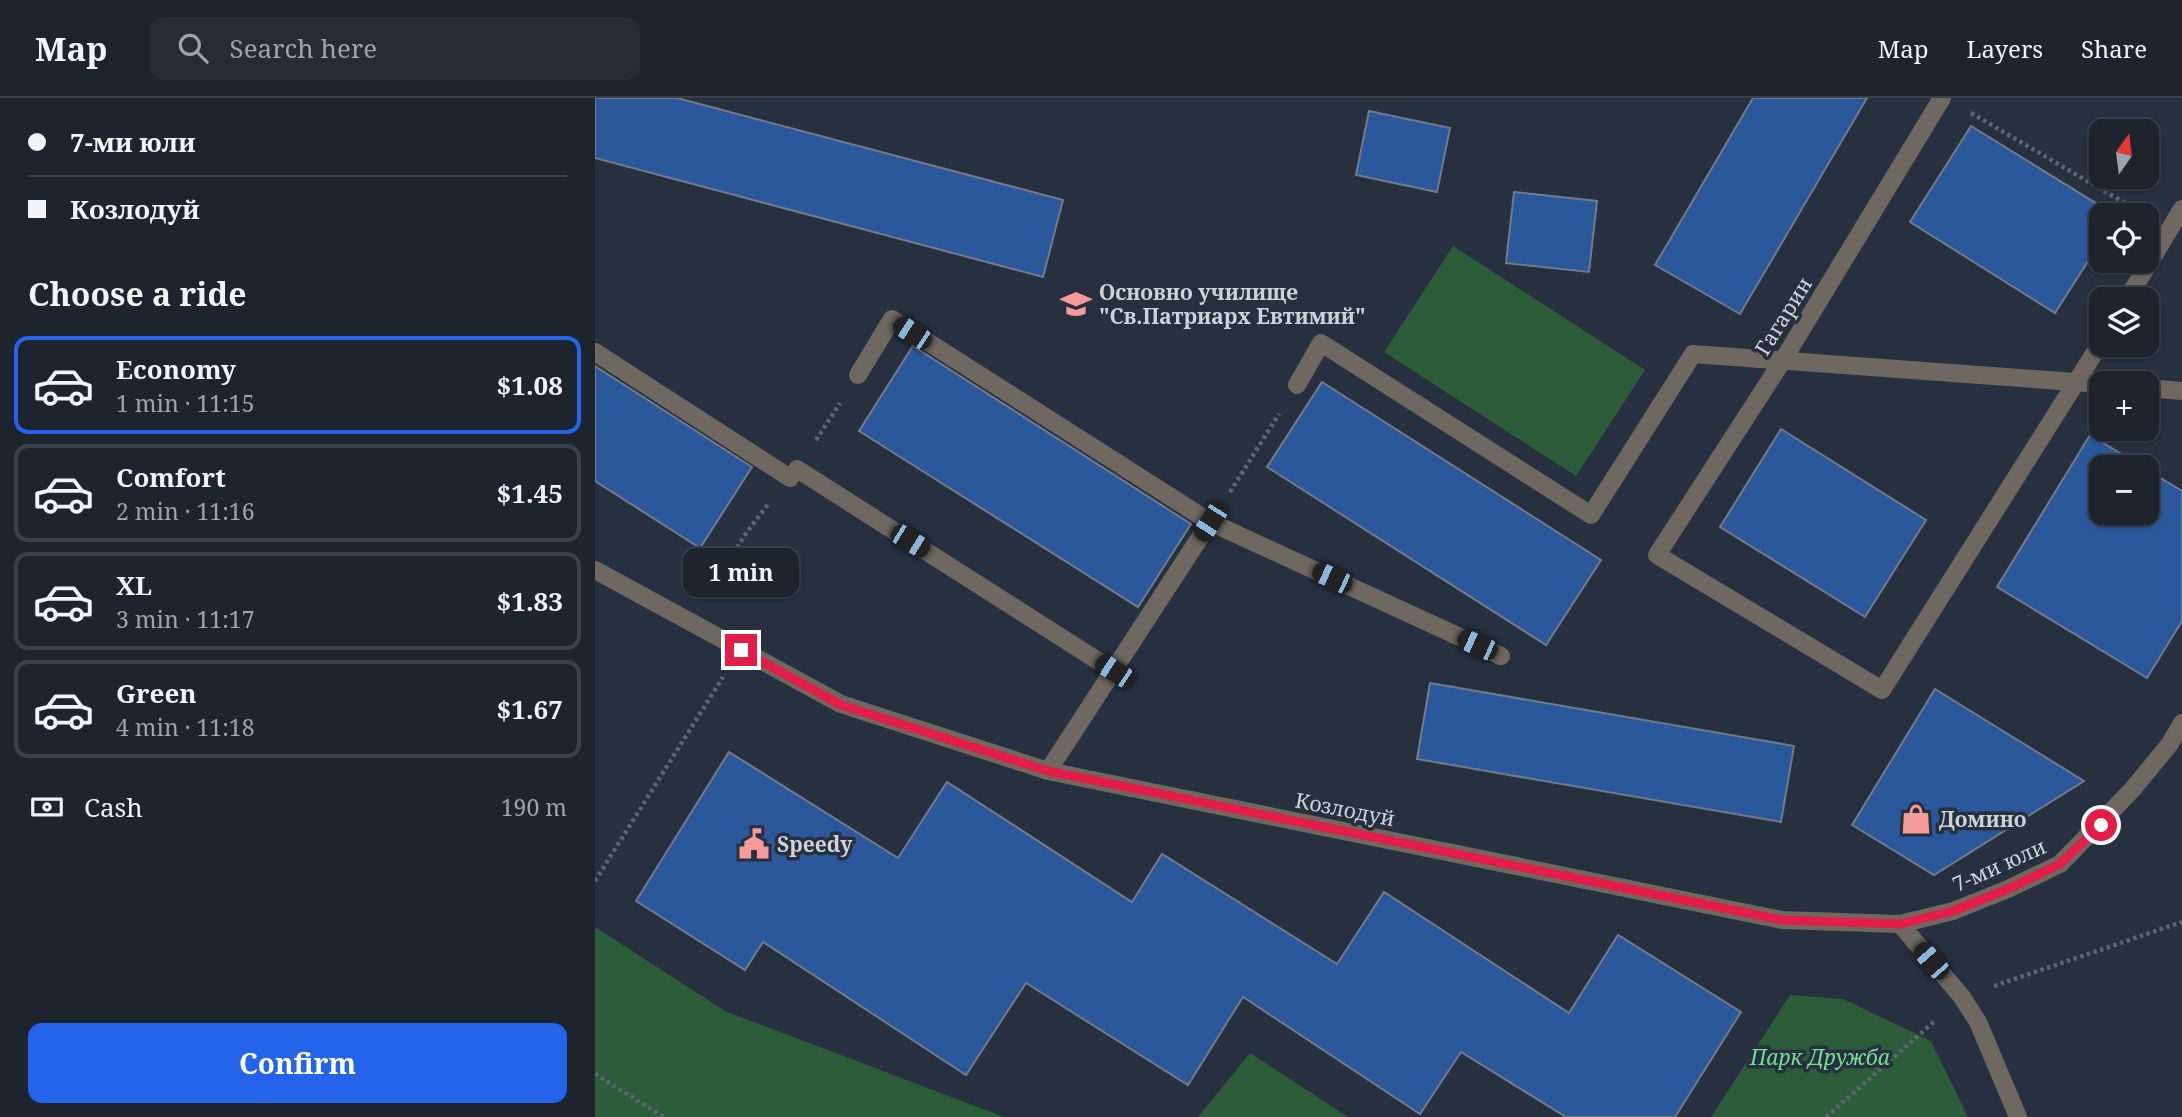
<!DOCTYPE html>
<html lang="en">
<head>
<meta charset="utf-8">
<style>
  :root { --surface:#1d242e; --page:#252c36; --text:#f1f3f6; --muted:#a0a4aa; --line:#3b414a; --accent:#2563eb }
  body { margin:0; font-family:"Noto Serif",serif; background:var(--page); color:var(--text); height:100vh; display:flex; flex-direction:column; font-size:26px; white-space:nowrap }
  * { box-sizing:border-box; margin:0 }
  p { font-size:23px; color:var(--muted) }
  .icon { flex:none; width:38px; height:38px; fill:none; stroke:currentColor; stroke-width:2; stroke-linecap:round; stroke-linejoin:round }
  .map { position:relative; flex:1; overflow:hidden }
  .sheet { display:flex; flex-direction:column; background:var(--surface); width:595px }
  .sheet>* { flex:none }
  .hud { display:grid; align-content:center; height:154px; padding:0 28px; background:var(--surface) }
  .needle { width:46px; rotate:14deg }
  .controls { position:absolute; left:1494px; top:21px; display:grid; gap:14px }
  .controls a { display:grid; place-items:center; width:70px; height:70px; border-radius:14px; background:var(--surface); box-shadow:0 2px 5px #0004,0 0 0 2px var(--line); font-size:35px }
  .end { position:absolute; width:32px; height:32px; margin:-16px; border:9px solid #e11d48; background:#fff; box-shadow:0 0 0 4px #fff }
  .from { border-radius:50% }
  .bubble { position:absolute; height:49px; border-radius:14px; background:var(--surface); box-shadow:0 2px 5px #0004,0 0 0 2px var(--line); font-size:23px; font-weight:700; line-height:49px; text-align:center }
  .car { position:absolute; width:21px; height:42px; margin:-21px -10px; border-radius:9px; box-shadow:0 0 5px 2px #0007; background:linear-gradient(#222 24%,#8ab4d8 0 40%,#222 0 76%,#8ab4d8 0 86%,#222 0) }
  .hud b { display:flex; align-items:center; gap:24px; height:66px; font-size:26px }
  .hud b+b { border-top:2px solid var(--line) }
  .hud i { width:18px; height:18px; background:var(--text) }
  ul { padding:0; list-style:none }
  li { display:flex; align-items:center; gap:21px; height:98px; margin:0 14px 10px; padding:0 14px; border:4px solid var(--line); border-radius:14px }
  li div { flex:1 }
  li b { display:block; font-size:26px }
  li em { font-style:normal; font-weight:700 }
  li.active { border-color:var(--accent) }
  li>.icon { width:63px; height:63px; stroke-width:1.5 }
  h2 { padding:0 28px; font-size:32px; line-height:84px }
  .pay { display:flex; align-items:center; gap:18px; height:77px; padding:0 28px; font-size:26px }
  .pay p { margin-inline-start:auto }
  .cta { display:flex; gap:14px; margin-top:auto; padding:14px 28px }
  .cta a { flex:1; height:80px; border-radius:14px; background:var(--accent); color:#fff; font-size:28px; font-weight:700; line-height:80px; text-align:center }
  header { display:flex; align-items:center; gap:42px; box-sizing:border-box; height:98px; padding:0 35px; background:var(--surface); border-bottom:2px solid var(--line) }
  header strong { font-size:33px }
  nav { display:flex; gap:38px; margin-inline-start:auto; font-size:24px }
  .search { width:490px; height:63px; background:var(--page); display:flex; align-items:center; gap:18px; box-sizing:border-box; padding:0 24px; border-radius:14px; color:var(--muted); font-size:26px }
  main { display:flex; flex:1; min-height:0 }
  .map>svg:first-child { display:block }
  .green { fill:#2c5c3a }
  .building { fill:#2b579b; stroke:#717b8b; stroke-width:2 }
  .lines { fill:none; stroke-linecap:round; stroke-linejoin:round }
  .path { stroke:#5d6571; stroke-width:4.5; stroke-dasharray:3.5 3.5; stroke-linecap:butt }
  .minor { stroke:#6e6861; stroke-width:18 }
  .route { stroke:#e11d48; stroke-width:9 }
  .labels { text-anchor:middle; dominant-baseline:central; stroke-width:7; stroke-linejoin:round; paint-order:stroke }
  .poi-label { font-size:21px; font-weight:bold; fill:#cdd2db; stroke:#27303e; text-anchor:start }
  .street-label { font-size:21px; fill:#cdd2db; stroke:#27303e }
  .park-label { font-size:21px; font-style:italic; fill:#72e092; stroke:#27303e }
</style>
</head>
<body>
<header>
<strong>Map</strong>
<div class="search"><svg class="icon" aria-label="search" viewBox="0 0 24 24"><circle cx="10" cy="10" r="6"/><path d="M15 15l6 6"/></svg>Search here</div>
<nav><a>Map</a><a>Layers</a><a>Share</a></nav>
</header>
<main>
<section class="sheet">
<div class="hud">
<b><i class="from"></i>7-ми юли</b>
<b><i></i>Козлодуй</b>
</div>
<h2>Choose a ride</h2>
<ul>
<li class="active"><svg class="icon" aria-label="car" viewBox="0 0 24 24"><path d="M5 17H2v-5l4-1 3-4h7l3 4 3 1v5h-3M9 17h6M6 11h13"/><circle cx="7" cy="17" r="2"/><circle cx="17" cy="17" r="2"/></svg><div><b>Economy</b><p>1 min · 11:15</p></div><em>$1.08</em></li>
<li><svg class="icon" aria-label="car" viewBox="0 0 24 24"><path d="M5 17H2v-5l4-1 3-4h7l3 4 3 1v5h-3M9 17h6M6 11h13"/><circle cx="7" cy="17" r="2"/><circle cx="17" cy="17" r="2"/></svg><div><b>Comfort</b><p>2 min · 11:16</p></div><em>$1.45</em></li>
<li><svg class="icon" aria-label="car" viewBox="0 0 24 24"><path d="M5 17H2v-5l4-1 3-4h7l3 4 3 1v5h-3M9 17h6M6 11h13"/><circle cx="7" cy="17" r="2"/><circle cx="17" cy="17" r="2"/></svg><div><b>XL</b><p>3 min · 11:17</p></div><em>$1.83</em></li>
<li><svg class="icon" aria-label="car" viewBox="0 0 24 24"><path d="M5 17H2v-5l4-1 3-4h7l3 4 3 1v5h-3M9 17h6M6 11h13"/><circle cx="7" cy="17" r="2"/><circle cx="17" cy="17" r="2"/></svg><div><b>Green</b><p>4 min · 11:18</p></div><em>$1.67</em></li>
</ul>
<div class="pay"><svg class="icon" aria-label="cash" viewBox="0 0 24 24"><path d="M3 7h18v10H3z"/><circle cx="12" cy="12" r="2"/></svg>Cash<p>190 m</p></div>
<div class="cta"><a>Confirm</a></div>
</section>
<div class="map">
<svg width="1587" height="1019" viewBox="0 0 1587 1019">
  <rect width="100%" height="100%" fill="#27303e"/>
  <g class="green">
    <polygon points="858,148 1050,272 981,378 789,254"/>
    <polygon points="0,829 130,913 409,1019 0,1019"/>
    <polygon points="1195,897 1248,901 1336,943 1373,1019 1116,1019"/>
    <polygon points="655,955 753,1019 603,1019"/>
  </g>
  <g class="building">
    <polygon points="0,0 82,0 468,102 448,179 0,60"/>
    <polygon points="1158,0 1272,0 1145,216 1060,167"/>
    <polygon points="774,13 855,30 842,94 761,77"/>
    <polygon points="1376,28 1520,117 1507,117 1507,141 1460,215 1315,124"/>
    <polygon points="919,94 1002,103 994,174 911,165"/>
    <polygon points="318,248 596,426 543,509 264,333"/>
    <polygon points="0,268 157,369 105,450 0,383"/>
    <polygon points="727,284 1006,462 951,547 672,369"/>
    <polygon points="1186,331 1331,422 1270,519 1125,429"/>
    <polygon points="1495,337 1548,369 1507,369 1507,415 1552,415 1552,372 1587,393 1587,523 1552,580 1402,489"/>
    <polygon points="835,585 1199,648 1186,724 822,661"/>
    <polygon points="1340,591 1489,683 1339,777 1257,727"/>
    <polygon points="134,654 303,760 352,684 537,804 567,756 742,866 789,794 974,915 1023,837 1146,914 1080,1019 971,1019 866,954 825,1016 648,899 593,987 431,885 371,977 168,844 150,872 41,803"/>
  </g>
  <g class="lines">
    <g class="path">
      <polyline points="1376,15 1547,115"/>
      <polyline points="221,342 245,305"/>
      <polyline points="635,394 684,316"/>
      <polyline points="114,498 149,438 174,405"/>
      <polyline points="0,783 128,579"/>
      <polyline points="1399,888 1587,824"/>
      <polyline points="0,976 69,1019"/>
      <polyline points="1231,1019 1341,922"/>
    </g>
    <g class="minor">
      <polyline points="1347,0 1188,262 1062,457 1287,592 1507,243"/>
      <polyline points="1532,201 1587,111"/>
      <polyline points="0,254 195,380"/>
      <polyline points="263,277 297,221 615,424 906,558"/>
      <polyline points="702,287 726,245 996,417 1098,256 1507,286"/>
      <polyline points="1552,290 1587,293"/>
      <polyline points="202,371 519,573"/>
      <polyline points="0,472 246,606 453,673 1187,822 1305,826 1358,813 1413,791 1465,766 1537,692 1574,647 1587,625"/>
      <polyline points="453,673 615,424"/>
      <polyline points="1305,826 1367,899 1383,924 1423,1019"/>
    </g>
  </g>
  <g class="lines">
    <polyline class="route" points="146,552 246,607 453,673 1187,822 1305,826 1358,813 1413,791 1465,766 1506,727"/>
  </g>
  <defs>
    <g id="school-bare" transform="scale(2.415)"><path d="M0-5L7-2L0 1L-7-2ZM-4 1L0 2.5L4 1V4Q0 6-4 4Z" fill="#f59b9b" stroke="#27303e" stroke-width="2.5" paint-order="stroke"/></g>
    <g id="shop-bare" transform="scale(2.415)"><path d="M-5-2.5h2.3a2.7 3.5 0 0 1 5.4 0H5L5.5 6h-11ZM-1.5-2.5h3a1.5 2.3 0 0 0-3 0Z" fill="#f59b9b" stroke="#27303e" stroke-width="2.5" paint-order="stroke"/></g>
    <g id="civic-bare" transform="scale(2.415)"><path d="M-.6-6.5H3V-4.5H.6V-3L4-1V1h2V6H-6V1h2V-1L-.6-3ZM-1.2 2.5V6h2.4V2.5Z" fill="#f59b9b" stroke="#27303e" stroke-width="2.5" paint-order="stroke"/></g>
  </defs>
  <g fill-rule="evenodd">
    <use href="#school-bare" x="481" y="206"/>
    <use href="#shop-bare" x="1321" y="721"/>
    <use href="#civic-bare" x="159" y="746"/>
  </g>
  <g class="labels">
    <g class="poi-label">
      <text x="504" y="194">Основно училище<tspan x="504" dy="24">"Св.Патриарх Евтимий"</tspan></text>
      <text x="1344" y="721">Домино</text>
      <text x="182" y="746">Speedy</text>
    </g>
    <g class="street-label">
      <text transform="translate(1188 218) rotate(-58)">Гагарин</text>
      <text transform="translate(750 711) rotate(11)">Козлодуй</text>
      <text transform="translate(1404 767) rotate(-24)">7-ми юли</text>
    </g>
    <g class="park-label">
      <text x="1225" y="959">Парк Дружба</text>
    </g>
  </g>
</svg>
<div class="controls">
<a><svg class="needle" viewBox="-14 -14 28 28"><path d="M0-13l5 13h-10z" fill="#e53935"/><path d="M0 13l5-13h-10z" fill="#a0a4aa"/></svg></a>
<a><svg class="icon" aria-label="locate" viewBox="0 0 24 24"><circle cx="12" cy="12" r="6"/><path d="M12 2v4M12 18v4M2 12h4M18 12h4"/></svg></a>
<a><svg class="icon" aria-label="layers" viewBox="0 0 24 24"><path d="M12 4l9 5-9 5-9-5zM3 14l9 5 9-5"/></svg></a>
<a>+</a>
<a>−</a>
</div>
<i class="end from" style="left:1506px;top:727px"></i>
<i class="end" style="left:146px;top:552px"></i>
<div class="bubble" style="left:88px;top:450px;width:116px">1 min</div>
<i class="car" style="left:317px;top:235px;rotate:303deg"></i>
<i class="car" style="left:615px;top:424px;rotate:213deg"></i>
<i class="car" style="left:315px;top:443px;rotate:122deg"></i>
<i class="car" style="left:737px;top:480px;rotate:295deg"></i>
<i class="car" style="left:882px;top:547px;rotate:294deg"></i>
<i class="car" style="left:519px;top:573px;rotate:303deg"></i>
<i class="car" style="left:1336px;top:863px;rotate:319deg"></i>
</div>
</main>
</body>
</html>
